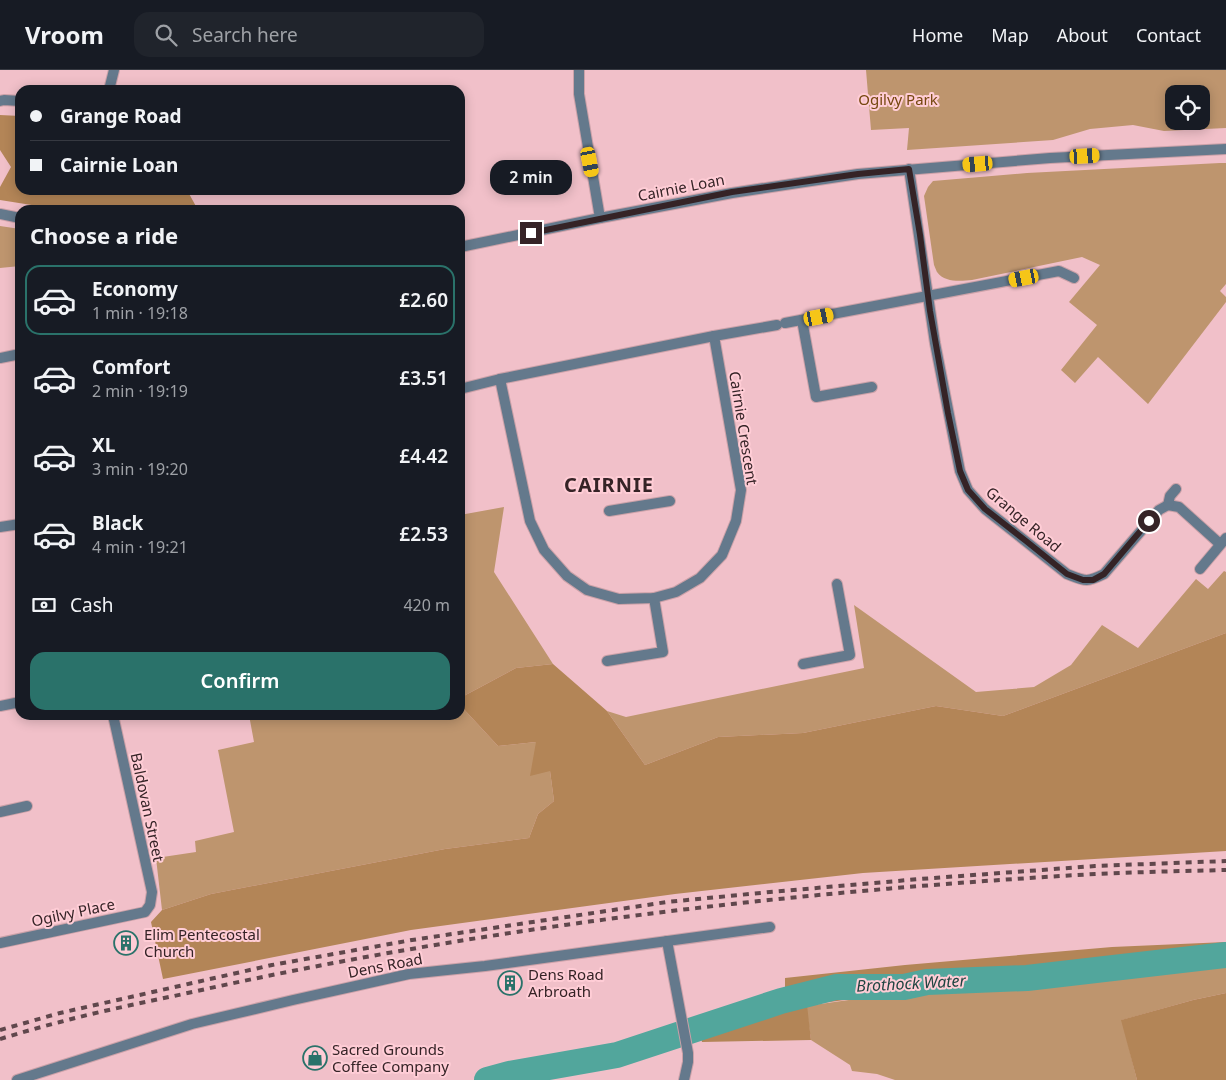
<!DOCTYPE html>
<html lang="en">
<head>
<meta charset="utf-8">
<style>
  :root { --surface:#171b24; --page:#20242c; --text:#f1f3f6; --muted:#9ea1a6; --line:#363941; --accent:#2a726a }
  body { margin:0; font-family:"Noto Sans",sans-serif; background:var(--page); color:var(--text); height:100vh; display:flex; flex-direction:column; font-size:19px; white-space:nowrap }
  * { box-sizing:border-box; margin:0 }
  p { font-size:16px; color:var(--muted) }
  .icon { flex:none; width:28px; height:28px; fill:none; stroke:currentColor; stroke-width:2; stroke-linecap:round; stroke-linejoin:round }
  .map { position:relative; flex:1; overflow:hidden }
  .side { position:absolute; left:15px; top:135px; width:450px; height:515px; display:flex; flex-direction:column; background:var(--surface); border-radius:15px; box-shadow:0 2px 12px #0003 }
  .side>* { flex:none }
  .guide { position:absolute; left:15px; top:15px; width:450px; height:110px; border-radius:15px; box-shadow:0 2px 12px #0003; display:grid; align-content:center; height:110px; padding:0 15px; background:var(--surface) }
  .controls { position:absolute; left:1165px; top:15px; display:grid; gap:10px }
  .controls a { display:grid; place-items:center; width:45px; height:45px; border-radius:10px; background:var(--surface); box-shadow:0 2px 12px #0003; font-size:25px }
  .end { position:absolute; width:22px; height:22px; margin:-11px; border:6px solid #352326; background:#fff; box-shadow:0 0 0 2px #fff }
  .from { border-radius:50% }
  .bubble { position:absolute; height:35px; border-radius:15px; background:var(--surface); box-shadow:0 2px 12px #0003; font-size:16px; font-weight:600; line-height:35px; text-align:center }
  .car { position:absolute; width:15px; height:30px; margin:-15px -8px; border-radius:6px; box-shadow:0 0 4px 1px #0007; background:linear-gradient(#f5c518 24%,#345 0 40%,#f5c518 0 76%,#345 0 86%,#f5c518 0) }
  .guide b { display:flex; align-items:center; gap:18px; height:48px; font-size:19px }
  .guide b+b { border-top:1px solid var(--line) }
  .guide i { width:12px; height:12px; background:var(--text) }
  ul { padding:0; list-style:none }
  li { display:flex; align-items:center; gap:15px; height:70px; margin:0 10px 8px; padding:0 5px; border:2px solid transparent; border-radius:15px }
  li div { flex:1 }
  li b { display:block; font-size:19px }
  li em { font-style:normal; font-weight:600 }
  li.current { border-color:var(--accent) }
  li>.icon { width:45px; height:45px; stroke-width:1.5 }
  h2 { padding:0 15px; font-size:22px; line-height:60px }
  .pay { display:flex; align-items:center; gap:12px; height:55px; padding:0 15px; font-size:19px }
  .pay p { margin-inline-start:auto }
  .button { display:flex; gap:10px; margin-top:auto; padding:10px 15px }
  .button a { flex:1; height:58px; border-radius:15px; background:var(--accent); color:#fff; font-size:20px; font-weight:600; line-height:58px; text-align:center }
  header { display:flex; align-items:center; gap:30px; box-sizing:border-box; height:70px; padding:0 25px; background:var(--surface); border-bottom:1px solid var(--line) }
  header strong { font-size:24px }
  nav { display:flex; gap:28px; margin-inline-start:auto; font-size:18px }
  .search { width:350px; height:45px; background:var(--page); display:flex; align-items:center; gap:12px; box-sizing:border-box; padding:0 18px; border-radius:15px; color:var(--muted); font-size:19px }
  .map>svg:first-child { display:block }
  .green { fill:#be956e; fill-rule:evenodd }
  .forest { fill:#b38557 }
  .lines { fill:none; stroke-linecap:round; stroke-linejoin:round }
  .river { stroke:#52a69c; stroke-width:26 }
  .pedestrian-casing { stroke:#cba1a8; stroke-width:12 }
  .minor-casing { stroke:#cba1a8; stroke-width:12 }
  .tertiary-casing { stroke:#cba1a8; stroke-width:12 }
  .pedestrian { stroke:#64798c; stroke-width:10 }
  .minor { stroke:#64798c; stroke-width:10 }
  .tertiary { stroke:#64798c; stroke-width:10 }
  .rail { stroke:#60474c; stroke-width:4; stroke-dasharray:6 6; stroke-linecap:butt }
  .route { stroke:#352326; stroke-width:6 }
  .labels { text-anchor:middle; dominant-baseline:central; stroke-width:4; stroke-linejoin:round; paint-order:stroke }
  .park-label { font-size:15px; fill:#75470f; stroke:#ffcdd6 }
  .street-label { font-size:15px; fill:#352326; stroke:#ffcdd6 }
  .poi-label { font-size:15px; fill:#352326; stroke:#ffcdd6; text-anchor:start }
  .water-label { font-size:16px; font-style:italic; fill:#1d4440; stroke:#ffcdd6 }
  .district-label { font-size:20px; font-weight:bold; letter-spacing:1px; fill:#352326; stroke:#ffcdd6 }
</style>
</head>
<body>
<header>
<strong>Vroom</strong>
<div class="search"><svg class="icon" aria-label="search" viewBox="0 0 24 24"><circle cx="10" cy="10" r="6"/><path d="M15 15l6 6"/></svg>Search here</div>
<nav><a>Home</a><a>Map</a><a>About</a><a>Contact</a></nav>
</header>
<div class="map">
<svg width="1226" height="1010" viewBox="0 0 1226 1010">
  <rect width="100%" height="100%" fill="#f1c0c9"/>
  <g class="green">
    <path d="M866 0H1226V58L1164 61 1133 55 1090 59 1053 70 907 80 909 58 871 60ZM1174 24H1201V51H1174Z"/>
    <path d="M1220 93H1226V214L1220 221 1226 227V232L1148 334 1098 287 1075 313 1061 300 1097 255 1069 232 1100 195 1082 187 972 210C961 211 945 213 937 202 937 202 934 195 934 195L924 126 928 117 933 111 1027 103Z"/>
    <polygon points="0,156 20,159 20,196 0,198"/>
    <polygon points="504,437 494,502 553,594 516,598 460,628 460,445"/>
    <polygon points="1224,501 1226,502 1226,563 1003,646 936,636 803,663 718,667 645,695 607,641 626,647 864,598 854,535 976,622 1034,617 1071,595 1102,555 1138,578 1196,509 1208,519"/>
    <polygon points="460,635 498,676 536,672 550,701 554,731 538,744 529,768 445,779 211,824 162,840 156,788 196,782 195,771 234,762 218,680 254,672 249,645 460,645"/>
    <polygon points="1226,893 1226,923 1193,930 1122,950 1137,1010 895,1010 877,1004 852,1001 850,995 811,970 806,936 927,919 1062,909"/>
  </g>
  <g class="forest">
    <polygon points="0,45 20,46 20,120 187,120 198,140 63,140 0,130 0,117 11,97 0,80"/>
    <polygon points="1226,563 1226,781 863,803 675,824 411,860 163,909 151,852 162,840 211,824 445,779 529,768 538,744 554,731 550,701 530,706 536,672 498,676 460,635 460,628 516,598 553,594 607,641 645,695 718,667 803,663 936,636 1003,646"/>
    <polygon points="1226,872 1226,893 1062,909 927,919 807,935 811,970 702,972 695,947 785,921 785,908 905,895 1112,877"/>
    <polygon points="1226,923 1226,1010 1137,1010 1121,950 1193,930"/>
  </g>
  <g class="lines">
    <polyline class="river" points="487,1010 509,1004 617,985 781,931 836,917 904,917 927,912 1027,908 1226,885"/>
    <g class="pedestrian-casing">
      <g id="pedestrian">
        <polyline points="609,441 670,431"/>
        <polyline points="607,591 663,582 654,528"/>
        <polyline points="803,594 850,585 837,514"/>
      </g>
    </g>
    <g class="minor-casing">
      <g id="minor">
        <polyline points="579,0 579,24 600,148"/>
        <polyline points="109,20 114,0"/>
        <polyline points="0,31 4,30 20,31"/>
        <path d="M909 99 935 273 960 401 968 420 985 439 1067 504C1085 511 1086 513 1104 504L1159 440 1168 435 1179 437 1220 474"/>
        <polyline points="802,250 816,327 872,317"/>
        <polyline points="785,253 1059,201 1074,208"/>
        <polyline points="0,288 20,284"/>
        <polyline points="500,309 530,451 544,480 567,506 587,520 619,529 654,528 676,522 700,508 722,485 736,451 741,420 714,266"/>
        <polyline points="460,319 500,309 714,266 777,255"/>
        <polyline points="1168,435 1170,426 1176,419"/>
        <polyline points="0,457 20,454"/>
        <polyline points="1200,499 1226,468"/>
        <polyline points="0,636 20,632"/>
        <polyline points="0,742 27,736"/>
        <polyline points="667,871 688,983 688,992 684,1010"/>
        <polyline points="0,873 145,842 150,835 152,822 113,645"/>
        <polyline points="17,1010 192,954 293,930 409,904 485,896 770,857"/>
      </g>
    </g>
    <g class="tertiary-casing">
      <g id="tertiary">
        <polyline points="0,144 20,148"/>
        <polyline points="460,177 600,148 732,123 858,104 1050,88 1226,79"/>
      </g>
    </g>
    <use href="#pedestrian" class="pedestrian"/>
    <use href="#minor" class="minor"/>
    <use href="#tertiary" class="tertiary"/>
    <g class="rail">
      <polyline points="0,960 60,943 272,895 412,870 667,832 770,822 920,809 1095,796 1226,791"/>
      <path d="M0 969C20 963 40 957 60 952 108 939 157 930 206 919 498 855 797 821 1095 804 1139 802 1182 801 1226 800"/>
    </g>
  </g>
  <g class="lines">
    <polyline class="route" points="531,163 732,122 858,104 909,99 920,165 930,241 948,343 960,401 968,420 985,439 1026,471 1067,504 1083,510 1093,510 1104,504 1149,451"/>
  </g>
  <defs>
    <g id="building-ring" transform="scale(1.25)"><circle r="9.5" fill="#ffcdd6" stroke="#2a726a" stroke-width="1.5"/><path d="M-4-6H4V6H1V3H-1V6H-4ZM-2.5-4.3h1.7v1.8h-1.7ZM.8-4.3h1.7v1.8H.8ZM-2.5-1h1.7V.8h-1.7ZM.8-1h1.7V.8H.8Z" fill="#2a726a"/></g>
    <g id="shop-ring" transform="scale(1.25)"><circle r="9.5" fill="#ffcdd6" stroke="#2a726a" stroke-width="1.5"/><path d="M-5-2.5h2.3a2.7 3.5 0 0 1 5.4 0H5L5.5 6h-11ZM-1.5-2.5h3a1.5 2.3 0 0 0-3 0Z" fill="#2a726a"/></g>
  </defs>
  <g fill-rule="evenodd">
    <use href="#building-ring" x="126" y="873"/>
    <use href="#building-ring" x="510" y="913"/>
    <use href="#shop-ring" x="315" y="988"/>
  </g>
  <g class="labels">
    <g class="park-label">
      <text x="898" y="29">Ogilvy Park</text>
    </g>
    <g class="street-label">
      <text transform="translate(681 117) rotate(-11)">Cairnie Loan</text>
      <text transform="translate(744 358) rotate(81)">Cairnie Crescent</text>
      <text transform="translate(1024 449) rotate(40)">Grange Road</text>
      <text transform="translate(148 737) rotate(78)">Baldovan Street</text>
      <text transform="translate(73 842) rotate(-12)">Ogilvy Place</text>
      <text transform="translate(385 895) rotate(-11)">Dens Road</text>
    </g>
    <g class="poi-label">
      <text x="144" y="864">Elim Pentecostal<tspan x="144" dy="17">Church</tspan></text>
      <text x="528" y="904">Dens Road<tspan x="528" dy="17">Arbroath</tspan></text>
      <text x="332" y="979">Sacred Grounds<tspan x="332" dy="17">Coffee Company</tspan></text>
    </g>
    <g class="water-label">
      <text transform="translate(911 913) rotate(-3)">Brothock Water</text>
    </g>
    <g class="district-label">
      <text x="609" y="414">CAIRNIE</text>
    </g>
  </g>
</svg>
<div class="controls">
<a><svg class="icon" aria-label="locate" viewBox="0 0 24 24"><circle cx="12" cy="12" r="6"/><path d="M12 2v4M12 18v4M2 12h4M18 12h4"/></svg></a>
</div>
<i class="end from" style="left:1149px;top:451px"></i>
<i class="end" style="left:531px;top:163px"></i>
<div class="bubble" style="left:490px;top:90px;width:82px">2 min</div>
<i class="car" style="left:1085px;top:86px;rotate:87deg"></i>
<i class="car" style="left:590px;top:92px;rotate:169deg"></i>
<i class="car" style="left:978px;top:94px;rotate:265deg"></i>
<i class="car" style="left:1024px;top:208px;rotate:259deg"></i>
<i class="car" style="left:819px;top:247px;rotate:79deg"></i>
<div class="guide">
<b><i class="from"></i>Grange Road</b>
<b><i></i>Cairnie Loan</b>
</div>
<section class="side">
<h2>Choose a ride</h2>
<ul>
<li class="current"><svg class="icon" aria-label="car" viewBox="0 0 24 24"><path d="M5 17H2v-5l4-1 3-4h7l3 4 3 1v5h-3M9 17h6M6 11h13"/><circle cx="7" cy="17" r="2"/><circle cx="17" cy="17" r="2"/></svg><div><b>Economy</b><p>1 min · 19:18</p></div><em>£2.60</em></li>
<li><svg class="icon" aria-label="car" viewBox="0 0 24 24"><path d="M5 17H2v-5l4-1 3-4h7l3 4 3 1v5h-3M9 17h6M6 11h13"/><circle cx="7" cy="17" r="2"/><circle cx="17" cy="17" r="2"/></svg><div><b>Comfort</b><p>2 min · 19:19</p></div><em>£3.51</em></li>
<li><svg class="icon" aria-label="car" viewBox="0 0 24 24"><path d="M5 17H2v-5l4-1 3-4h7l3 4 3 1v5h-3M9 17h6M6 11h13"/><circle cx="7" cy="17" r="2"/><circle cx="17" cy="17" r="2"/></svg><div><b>XL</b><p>3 min · 19:20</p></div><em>£4.42</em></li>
<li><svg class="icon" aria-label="car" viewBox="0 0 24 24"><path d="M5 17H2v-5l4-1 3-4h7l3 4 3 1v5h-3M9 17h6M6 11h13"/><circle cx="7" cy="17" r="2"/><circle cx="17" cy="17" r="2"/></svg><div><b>Black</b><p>4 min · 19:21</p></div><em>£2.53</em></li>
</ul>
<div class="pay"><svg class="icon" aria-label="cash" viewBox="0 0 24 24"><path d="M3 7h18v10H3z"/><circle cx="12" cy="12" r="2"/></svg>Cash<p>420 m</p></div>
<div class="button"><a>Confirm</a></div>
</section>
</div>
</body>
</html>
